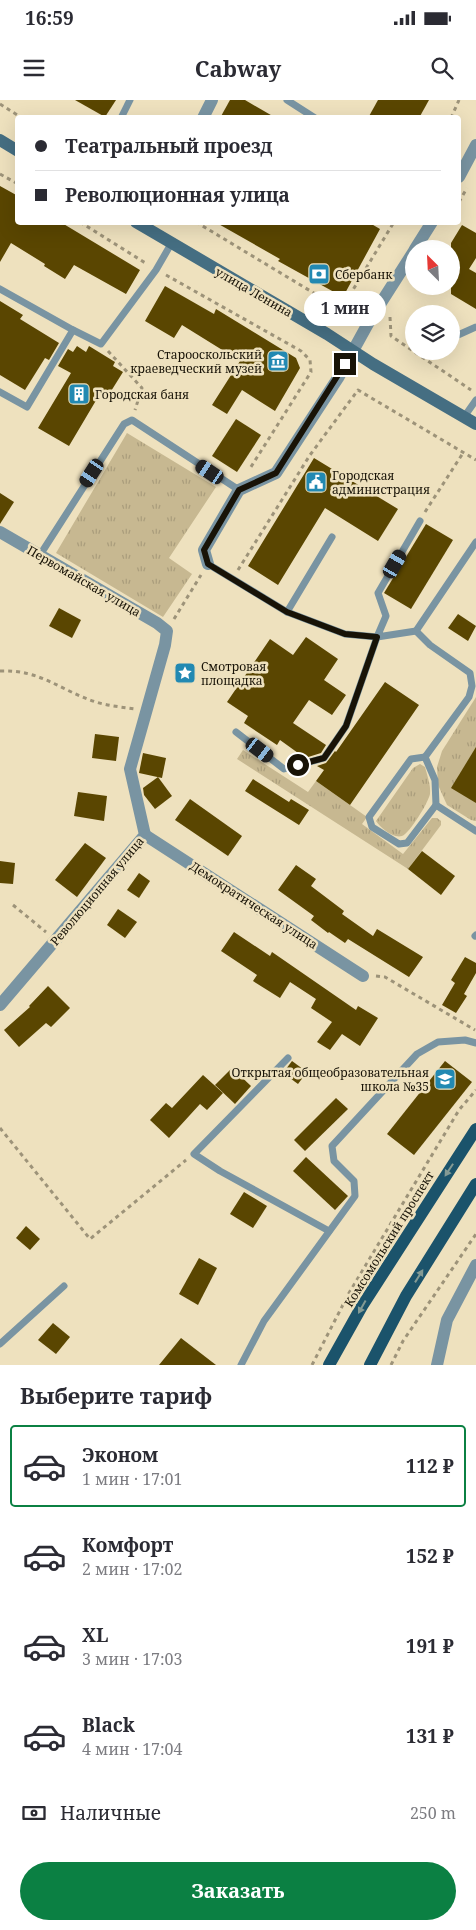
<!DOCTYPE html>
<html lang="ru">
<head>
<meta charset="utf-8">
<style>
  :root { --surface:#fff; --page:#f7f7f7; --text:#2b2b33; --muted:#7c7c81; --line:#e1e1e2; --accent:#0b8043 }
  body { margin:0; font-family:"Noto Serif",serif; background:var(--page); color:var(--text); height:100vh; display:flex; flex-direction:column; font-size:19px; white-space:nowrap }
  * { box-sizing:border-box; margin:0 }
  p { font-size:16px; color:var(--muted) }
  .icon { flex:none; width:28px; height:28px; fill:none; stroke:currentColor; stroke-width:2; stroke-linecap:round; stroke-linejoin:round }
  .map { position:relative; height:1265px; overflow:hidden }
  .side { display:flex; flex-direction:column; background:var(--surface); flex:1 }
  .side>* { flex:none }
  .guide { position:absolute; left:15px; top:15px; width:446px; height:110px; border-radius:5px; box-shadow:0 5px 20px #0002; display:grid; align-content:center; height:110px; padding:0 20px; background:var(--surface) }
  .needle { width:32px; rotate:336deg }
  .controls { position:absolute; left:405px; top:140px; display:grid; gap:10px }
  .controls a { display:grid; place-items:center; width:55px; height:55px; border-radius:50%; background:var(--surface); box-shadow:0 5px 20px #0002; font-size:25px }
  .end { position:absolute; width:22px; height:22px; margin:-11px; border:6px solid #181307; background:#fff; box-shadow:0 0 0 2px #fff }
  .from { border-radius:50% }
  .bubble { position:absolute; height:35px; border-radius:18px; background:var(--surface); box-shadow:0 5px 20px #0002; font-size:16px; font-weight:700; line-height:35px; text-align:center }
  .car { position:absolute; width:15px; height:30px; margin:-15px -8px; border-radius:6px; box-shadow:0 0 4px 1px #0007; background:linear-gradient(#222 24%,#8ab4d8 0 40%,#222 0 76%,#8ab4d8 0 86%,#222 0) }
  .guide b { display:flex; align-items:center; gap:18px; height:48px; font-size:19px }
  .guide b+b { border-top:1px solid var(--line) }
  .guide i { width:12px; height:12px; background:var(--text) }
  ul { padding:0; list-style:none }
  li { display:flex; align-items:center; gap:15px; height:82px; margin:0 10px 8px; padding:0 10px; border:2px solid transparent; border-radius:5px }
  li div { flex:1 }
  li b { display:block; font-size:19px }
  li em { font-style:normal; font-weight:700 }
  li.selected { border-color:var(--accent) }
  li>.icon { width:45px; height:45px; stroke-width:1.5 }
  h2 { padding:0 20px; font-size:22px; line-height:60px }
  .pay { display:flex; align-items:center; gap:12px; height:55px; padding:0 20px; font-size:19px }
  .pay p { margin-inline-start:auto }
  .action { display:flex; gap:10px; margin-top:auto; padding:10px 20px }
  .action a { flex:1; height:58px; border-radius:30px; background:var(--accent); color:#fff; font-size:20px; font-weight:700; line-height:58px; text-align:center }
  .status { display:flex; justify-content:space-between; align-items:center; height:35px; padding:0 25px; background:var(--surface); direction:ltr }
  .status svg { height:14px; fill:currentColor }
  header { display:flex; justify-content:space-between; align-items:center; height:65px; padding:0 20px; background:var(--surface); font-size:22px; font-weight:700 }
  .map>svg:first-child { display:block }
  .grass { fill:url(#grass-tufts) }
  .building { fill:#5a4601 }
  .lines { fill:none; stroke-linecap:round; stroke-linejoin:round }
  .path { stroke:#9d9379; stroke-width:3; stroke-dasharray:4 4; stroke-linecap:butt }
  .lane { stroke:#7994a2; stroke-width:7 }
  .street { stroke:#7994a2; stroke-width:12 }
  .secondary { stroke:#456e82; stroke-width:12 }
  .primary { stroke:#1b536b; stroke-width:12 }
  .oneway { fill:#849a94 }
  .route { stroke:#181307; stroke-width:6 }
  .labels { text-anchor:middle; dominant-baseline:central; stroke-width:5; stroke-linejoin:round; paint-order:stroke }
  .poi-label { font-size:12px; fill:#181307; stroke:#eee1be; text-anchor:start }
  .street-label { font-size:12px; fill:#181307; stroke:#eee1be }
</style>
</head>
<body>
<div class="status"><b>16:59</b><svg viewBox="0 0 49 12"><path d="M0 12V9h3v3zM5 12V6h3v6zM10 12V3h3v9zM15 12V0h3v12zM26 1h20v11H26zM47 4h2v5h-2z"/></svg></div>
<header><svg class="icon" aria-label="menu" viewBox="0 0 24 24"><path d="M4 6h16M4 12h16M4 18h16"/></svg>Cabway<svg class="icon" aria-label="search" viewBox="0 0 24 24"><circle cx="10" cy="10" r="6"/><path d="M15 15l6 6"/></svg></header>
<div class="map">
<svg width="476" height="1265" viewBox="0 0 476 1265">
  <defs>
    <pattern id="grass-tufts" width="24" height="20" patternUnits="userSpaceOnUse" patternTransform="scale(1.25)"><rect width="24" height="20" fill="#c7b891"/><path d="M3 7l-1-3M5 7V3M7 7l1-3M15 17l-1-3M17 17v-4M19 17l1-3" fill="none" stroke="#aa9d7c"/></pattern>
  </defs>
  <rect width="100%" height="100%" fill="#eee1be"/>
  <g class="grass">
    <polygon points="127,333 216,387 169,458 192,474 163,517 56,453"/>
    <polygon points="476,597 476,721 471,720 447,705 438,685 437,667 442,651"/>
    <polygon points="243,650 308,692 316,681 367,717 362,724 403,754 432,718 437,718 441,721 441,725 408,769 237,659"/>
    <path d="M420 664 425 667C427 675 431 685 430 694 428 703 410 733 402 736 393 739 380 727 376 721L413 668Z"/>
  </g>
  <g class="building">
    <polygon points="75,0 116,0 105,17"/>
    <polygon points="230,0 245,0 276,18 220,18"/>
    <polygon points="378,0 429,0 419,18 368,18"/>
    <polygon points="0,86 18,96 18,122 62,123 140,170 126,194 74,165 65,179 44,166 45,164 11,143 0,162"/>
    <polygon points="215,122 368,122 380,129 343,197 278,161 280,159"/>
    <polygon points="462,125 476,133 476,158 469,169 476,173 476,209 451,194 451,143"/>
    <polygon points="165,186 214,214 216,209 296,258 300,268 275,311 242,290 227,314 212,305 240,261 182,225 174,238 145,221"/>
    <polygon points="0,201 23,215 20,219 59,243 49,260 45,258 25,290 0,275"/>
    <polygon points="77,246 86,252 89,246 115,262 113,266 123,272 108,296 101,292 69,346 38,328 71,273 58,266 68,249 73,252"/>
    <polygon points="236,319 261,335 237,372 212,356"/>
    <polygon points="314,358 398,409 378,441 325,408 278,485 248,466"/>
    <polygon points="0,393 14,402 0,424"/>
    <polygon points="426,424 453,440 411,509 384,493"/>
    <polygon points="59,508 81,520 72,538 49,526"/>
    <polygon points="458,514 476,526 468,541 448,528"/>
    <polygon points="306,537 338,559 324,580 346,595 332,615 309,600 293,623 326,645 321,653 305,658 280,640 277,645 244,623 248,616 227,602 270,539 293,555"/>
    <polygon points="385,582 419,605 350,705 316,681 324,670 317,666 326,663 335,651 336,652"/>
    <polygon points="95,634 119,637 116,661 92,658"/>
    <polygon points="476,647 476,703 451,688"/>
    <polygon points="143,653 166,658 162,678 139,673"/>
    <polygon points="158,677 172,696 155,709 144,695 143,688"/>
    <polygon points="253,679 289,702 291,699 309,710 299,725 245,691"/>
    <polygon points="78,692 107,696 104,721 74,716"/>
    <polygon points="190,699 242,736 228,756 175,720"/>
    <polygon points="85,743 106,758 77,797 55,780"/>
    <polygon points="422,751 455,776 441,795 408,769"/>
    <polygon points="0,761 15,763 13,784 0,783"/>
    <polygon points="296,765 316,779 311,786 344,811 342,814 373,836 377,829 423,857 409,877 348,839 345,843 329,832 328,833 311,820 314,816 278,790"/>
    <polygon points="139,773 150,781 139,798 127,790"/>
    <polygon points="118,809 137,822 125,838 107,825"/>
    <polygon points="234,832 270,856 272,852 356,910 358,906 378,918 360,946 342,934 330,950 317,942 332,922 311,908 316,899 290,882 280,898 253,881 257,875 221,851"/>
    <polygon points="465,857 476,863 476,873 464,894 467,896 456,913 442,905 455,883 451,880"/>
    <polygon points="48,886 70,908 51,927 46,923 19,947 4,930 30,907 29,906"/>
    <polygon points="292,961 307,972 298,984 283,973"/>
    <polygon points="445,961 472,982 414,1055 387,1034"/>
    <polygon points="232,968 251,986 235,1004 215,985"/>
    <polygon points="203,975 223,993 207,1010 200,1004 169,1038 150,1020 166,1003 172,1008"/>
    <polygon points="336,998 348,1009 305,1051 294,1040"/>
    <polygon points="306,1057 348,1096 335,1110 293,1071"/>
    <polygon points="244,1092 267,1106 253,1128 230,1114"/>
    <polygon points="26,1126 40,1139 30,1150 16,1138"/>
    <polygon points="199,1158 217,1168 198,1205 179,1194"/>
    <polygon points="53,1223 70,1237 56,1254 38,1240"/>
    <polygon points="181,1238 216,1265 159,1265"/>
  </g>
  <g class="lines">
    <g class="path">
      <polyline points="0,4 22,18"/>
      <polyline points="451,18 459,0"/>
      <polyline points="0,74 18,84"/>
      <polyline points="459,102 467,88"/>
      <polyline points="80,122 147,164"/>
      <polyline points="196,122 332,204 342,208 394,122"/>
      <polyline points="166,175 301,251 310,260 311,272 249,370"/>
      <polyline points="390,217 391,236 471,290"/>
      <polyline points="108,251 142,288 135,310"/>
      <polyline points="425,412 463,353"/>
      <polyline points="238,470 310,355 358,290 476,360"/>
      <polyline points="174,519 201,475"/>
      <path d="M0 571C40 569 61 591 96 602 108 606 122 607 135 609"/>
      <polyline points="13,805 46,832"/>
      <polyline points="376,876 385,877 475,930"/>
      <polyline points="0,1028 90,1139 186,1060"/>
      <polyline points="312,1265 349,1193 459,1010 476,990"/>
      <polyline points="391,1265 403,1241 476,1134"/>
    </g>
    <g class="lane">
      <polyline points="287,0 315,18"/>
      <polyline points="121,18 130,0"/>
      <polyline points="0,189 73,230 101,244 156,170 171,144"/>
      <polyline points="428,213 428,214"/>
      <polyline points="451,230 458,235 476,227"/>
      <polyline points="0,292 27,307 73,230"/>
      <polyline points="464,317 476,300"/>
      <polyline points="420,421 378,493 386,516 377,537 416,531 476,442"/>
      <polyline points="40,455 124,324 132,320 239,390"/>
      <polyline points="208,464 287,512 345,534 377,537 346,626 324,658 284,669 236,632"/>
      <polyline points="287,512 332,437"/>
      <polyline points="416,531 430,545 470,573 472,586 469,597 425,657 435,680 436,705 476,731"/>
      <polyline points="425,657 411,659 369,717 372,727 399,744 407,743 436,705"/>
      <polyline points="475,836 476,835"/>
      <polyline points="288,958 194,1054 220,1071 329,1131"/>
      <polyline points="0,1244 64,1186"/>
      <polyline points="241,1265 264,1221 355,1096 354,1081 334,1061 332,1046 417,954 438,942 465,940 476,943"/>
    </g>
    <g class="street">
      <polyline points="203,18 212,0"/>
      <polyline points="459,77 476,45"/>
      <polyline points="415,149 432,122"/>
      <polyline points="0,432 157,523 167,531 165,545 130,669 145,735 0,905"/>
      <polyline points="208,464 204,450 239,390 276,373 338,278 370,220 414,151"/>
      <polyline points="145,735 363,876"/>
      <polyline points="437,1265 447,1220 476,1165"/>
    </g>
    <g class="secondary">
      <polyline points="0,40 18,51"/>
      <polyline points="136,122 327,234 373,264 476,324"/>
    </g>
    <g class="primary">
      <polyline points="329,1265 362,1206 476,1029"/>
      <polyline points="370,1265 406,1196 476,1084"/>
    </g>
  </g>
  <defs><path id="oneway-solid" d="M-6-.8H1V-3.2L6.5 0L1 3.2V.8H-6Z" transform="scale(1.25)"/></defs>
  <g class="oneway">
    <use href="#oneway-solid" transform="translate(449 1070) rotate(123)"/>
    <use href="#oneway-solid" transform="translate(419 1176) rotate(-58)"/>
    <use href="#oneway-solid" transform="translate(362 1207) rotate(119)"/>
  </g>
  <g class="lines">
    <polyline class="route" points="298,665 324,658 346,626 377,537 345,534 287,512 208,464 204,450 239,390 276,373 345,264"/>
  </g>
  <defs>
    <g id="bank-square" transform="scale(1.125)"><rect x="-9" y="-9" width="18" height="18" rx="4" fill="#2289b2" stroke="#eee1be"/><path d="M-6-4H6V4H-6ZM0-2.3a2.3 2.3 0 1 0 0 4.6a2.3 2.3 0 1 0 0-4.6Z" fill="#fff"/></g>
    <g id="museum-square" transform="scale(1.125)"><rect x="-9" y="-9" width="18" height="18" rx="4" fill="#2289b2" stroke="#eee1be"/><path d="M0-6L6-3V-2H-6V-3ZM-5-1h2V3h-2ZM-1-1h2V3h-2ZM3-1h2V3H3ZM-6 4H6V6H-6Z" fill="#fff"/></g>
    <g id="building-square" transform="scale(1.125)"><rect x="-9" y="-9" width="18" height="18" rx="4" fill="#2289b2" stroke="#eee1be"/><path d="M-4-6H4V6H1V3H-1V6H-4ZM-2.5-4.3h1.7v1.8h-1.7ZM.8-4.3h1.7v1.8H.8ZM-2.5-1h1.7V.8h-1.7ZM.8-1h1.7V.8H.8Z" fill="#fff"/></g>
    <g id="civic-square" transform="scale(1.125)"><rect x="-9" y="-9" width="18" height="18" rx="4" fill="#2289b2" stroke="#eee1be"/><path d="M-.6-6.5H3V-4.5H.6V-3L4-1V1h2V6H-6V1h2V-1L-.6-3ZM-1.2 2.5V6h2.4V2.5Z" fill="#fff"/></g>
    <g id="sight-square" transform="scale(1.125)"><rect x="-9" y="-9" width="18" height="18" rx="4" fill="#2289b2" stroke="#eee1be"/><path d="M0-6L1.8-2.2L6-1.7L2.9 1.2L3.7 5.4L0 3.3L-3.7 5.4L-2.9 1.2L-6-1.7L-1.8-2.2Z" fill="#fff"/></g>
    <g id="school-square" transform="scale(1.125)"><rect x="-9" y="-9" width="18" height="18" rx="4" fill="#2289b2" stroke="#eee1be"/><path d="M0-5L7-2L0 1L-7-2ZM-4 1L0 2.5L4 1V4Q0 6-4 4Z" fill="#fff"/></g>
  </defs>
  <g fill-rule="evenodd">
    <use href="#bank-square" x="319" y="174"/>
    <use href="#museum-square" x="278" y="261"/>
    <use href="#building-square" x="79" y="294"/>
    <use href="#civic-square" x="316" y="382"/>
    <use href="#sight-square" x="185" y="573"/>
    <use href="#school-square" x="445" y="979"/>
  </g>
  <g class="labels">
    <g class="poi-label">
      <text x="335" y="174">Сбербанк</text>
      <text x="262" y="254" text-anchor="end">Старооскольский<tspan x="262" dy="14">краеведческий музей</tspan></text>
      <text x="95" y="294">Городская баня</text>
      <text x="332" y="375">Городская<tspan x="332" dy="14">администрация</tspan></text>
      <text x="201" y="566">Смотровая<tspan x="201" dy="14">площадка</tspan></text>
      <text x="429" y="972" text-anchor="end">Открытая общеобразовательная<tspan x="429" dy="14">школа №35</tspan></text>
    </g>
    <g class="street-label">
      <text transform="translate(254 192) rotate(30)">улица Ленина</text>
      <text transform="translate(84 481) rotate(30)">Первомайская улица</text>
      <text transform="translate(97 791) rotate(-50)">Революционная улица</text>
      <text transform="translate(254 805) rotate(33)">Демократическая улица</text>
      <text transform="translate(389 1139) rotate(-58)">Комсомольский проспект</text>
    </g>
  </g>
</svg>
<div class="controls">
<a><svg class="needle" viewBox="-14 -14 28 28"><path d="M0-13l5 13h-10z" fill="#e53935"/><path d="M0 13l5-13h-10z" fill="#7c7c81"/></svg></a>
<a><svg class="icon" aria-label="layers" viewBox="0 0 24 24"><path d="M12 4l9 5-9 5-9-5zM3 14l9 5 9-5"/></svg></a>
</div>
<i class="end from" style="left:298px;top:665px"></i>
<i class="end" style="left:345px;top:264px"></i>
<div class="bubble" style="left:304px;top:191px;width:82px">1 мин</div>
<i class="car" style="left:210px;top:372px;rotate:304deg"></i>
<i class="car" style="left:92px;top:373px;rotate:213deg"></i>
<i class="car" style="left:395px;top:464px;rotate:30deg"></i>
<i class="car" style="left:260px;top:650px;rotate:127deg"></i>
<div class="guide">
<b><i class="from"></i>Театральный проезд</b>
<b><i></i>Революционная улица</b>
</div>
</div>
<section class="side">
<h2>Выберите тариф</h2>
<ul>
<li class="selected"><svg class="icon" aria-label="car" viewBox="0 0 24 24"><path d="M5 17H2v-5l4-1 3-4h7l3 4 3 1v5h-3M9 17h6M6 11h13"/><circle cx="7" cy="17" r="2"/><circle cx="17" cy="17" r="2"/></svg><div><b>Эконом</b><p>1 мин · 17:01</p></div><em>112 ₽</em></li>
<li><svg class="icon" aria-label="car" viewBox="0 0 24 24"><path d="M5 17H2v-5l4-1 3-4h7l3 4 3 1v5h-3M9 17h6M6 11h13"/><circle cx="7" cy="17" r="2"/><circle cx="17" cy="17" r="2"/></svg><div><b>Комфорт</b><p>2 мин · 17:02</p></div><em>152 ₽</em></li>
<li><svg class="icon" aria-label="car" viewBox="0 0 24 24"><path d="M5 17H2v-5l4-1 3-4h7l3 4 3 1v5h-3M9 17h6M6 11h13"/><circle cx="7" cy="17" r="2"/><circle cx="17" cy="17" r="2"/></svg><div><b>XL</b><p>3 мин · 17:03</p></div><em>191 ₽</em></li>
<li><svg class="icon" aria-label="car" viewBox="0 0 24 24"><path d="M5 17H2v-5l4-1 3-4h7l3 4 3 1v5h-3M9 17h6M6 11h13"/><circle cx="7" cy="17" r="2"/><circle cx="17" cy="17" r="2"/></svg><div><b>Black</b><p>4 мин · 17:04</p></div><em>131 ₽</em></li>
</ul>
<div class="pay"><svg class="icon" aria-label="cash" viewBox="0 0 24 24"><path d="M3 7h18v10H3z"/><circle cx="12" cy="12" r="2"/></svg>Наличные<p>250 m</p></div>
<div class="action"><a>Заказать</a></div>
</section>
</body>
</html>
